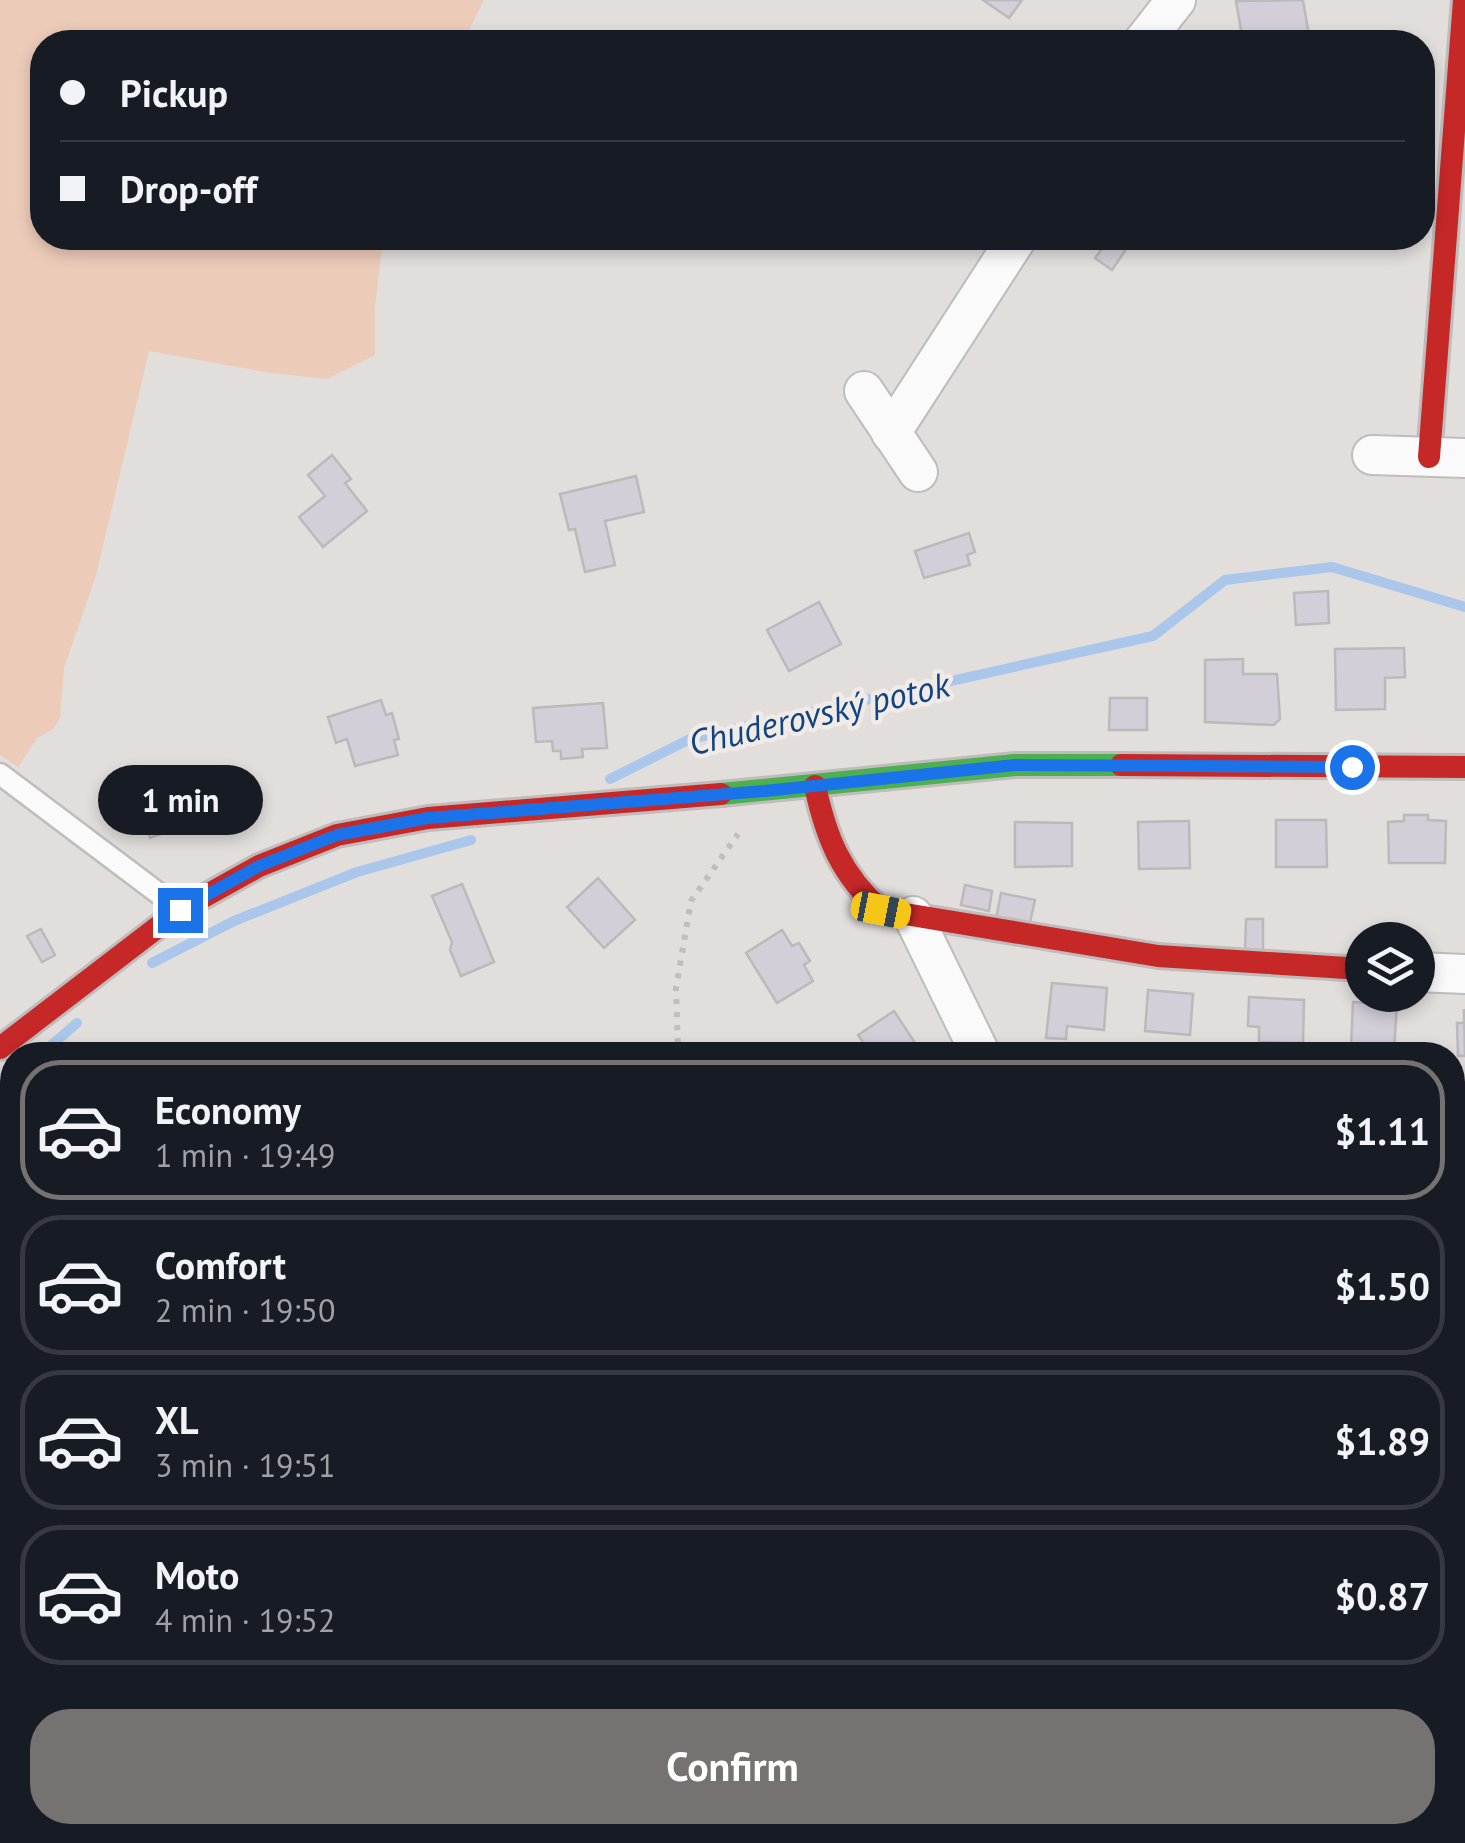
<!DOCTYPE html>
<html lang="en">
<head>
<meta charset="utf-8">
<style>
  :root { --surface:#171b24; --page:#242831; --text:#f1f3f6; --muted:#9ea1a6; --line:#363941; --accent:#757271 }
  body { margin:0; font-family:"PT Sans",sans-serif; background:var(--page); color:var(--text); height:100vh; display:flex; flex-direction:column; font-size:38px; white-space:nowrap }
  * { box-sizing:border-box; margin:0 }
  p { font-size:32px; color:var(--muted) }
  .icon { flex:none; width:55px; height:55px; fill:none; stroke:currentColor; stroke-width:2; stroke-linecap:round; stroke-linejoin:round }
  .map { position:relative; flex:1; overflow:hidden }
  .details { position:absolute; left:0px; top:1042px; width:1465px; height:802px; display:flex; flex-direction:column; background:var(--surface); border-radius:40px 40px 0 0; box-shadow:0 5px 15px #0003 }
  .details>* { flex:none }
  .guide { position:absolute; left:30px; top:30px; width:1405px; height:220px; border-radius:40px; box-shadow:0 5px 15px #0003; display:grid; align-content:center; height:220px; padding:0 30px; background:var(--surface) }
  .fabs { position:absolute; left:1345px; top:922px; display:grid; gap:20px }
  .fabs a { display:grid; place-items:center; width:90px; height:90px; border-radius:50%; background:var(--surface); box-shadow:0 5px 15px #0003; font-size:50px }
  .end { position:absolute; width:45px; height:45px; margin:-22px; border:12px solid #1a73e8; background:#fff; box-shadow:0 0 0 5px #fff }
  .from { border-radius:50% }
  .bubble { position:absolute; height:70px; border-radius:35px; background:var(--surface); box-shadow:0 5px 15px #0003; font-size:32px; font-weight:700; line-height:70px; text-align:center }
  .car { position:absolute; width:30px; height:60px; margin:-30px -15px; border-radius:12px; box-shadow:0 0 8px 2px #0007; background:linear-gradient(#f5c518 24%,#345 0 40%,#f5c518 0 76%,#345 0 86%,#f5c518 0) }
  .guide b { display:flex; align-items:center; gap:35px; height:95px; font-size:38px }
  .guide b+b { border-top:2px solid var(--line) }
  .guide i { width:25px; height:25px; background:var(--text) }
  ul { padding:18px 0 0; list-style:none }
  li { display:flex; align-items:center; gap:30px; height:140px; margin:0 20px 15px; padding:0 10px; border:5px solid var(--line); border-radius:40px }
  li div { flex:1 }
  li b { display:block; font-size:38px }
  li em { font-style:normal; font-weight:700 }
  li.on { border-color:var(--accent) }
  li>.icon { width:90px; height:90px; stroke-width:1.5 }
  .primary-button { display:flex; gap:20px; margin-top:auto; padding:20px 30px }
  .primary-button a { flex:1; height:115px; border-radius:40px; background:var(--accent); color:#fff; font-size:40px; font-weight:700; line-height:115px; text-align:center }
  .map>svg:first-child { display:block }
  .green { fill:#edcbb9 }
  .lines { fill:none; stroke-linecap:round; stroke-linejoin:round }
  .stream { stroke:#aac6ea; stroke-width:10 }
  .building { fill:#d4ced9; stroke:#bbb9ba; stroke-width:2.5 }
  .lane-casing { stroke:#bfbcbb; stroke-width:25 }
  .street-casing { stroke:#bfbcbb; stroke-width:42 }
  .fast-casing { stroke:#bfbcbb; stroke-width:28 }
  .jam-casing { stroke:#bfbcbb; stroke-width:28 }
  .path { stroke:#bfbebd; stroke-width:6; stroke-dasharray:5 8; stroke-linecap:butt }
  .lane { stroke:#fafafa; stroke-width:20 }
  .street { stroke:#fafafa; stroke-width:38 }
  .fast { stroke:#4caf50; stroke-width:22 }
  .jam { stroke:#c62828; stroke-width:22 }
  .route { stroke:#1a73e8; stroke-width:12 }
  .labels { text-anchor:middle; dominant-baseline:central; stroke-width:9; stroke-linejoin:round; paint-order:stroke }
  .water-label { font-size:35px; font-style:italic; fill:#0f4483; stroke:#f1eae6 }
</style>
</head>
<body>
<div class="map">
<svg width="1465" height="1843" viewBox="0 0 1465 1843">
  <rect width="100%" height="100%" fill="#e1dedc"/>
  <g class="green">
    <polygon points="0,0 484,0 463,42 42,42 42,238 383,238 375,307 375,355 327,379 271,373 149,351 96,575 64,668 60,718 53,729 37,738 18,767 0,755"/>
    <polygon points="12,1147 12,1832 1452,1832 1452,1315 1465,1310 1465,1843 0,1843 0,1155"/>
  </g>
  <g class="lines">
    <g class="stream">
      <polyline points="610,779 690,739 1153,636 1225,580 1332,567 1465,607"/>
      <polyline points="152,963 234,921 357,872 471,840"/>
      <polyline points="40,1055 77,1023"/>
      <polyline points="0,1089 12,1078"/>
    </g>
  </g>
  <g class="building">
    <polygon points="983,0 1022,0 1009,18"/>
    <polygon points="1303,0 1310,42 1243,42 1236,1"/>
    <polygon points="1110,238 1124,238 1131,242 1112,270 1095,258"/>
    <polygon points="332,455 351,479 345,483 367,511 323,547 299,517 325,496 308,475"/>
    <polygon points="636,476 644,512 605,521 615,565 585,572 575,529 569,530 560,494"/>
    <polygon points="969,533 975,552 967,555 970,565 924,578 915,551"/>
    <polygon points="1328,591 1329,623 1296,625 1294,593"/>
    <polygon points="819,602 841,644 789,671 767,630"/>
    <polygon points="1404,648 1405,677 1385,678 1385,709 1336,710 1335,649"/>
    <polygon points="1243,659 1243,674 1277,674 1280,719 1274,725 1205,722 1205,660"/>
    <polygon points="1110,698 1147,698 1147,730 1109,730"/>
    <polygon points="381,700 386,715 392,713 399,739 394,740 398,755 355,766 347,739 336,743 328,717"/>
    <polygon points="603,703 607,748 582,749 583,757 561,759 561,751 553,751 552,741 536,742 533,708"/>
    <polygon points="168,768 174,786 184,782 192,803 183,807 188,824 150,838 130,782"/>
    <polygon points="1404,815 1428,815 1428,820 1446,821 1445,863 1389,863 1388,822 1404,821"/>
    <polygon points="1276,820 1326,820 1327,867 1276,867"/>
    <polygon points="1189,821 1190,868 1139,869 1138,822"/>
    <polygon points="1015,822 1072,823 1072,866 1015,867"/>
    <polygon points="598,878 635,920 604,948 567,907"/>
    <polygon points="462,884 494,962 461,976 450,950 452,942 432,896"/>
    <polygon points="965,885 992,891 989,911 961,905"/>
    <polygon points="1001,893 1035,900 1029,927 996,919"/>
    <polygon points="1246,919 1263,919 1263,952 1245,951"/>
    <polygon points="41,929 55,955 42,962 27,936"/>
    <polygon points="782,930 792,946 799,943 810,961 804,965 813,981 777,1003 746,953"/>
    <polygon points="1052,983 1107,988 1104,1030 1067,1026 1066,1039 1046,1038"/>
    <polygon points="1148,990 1193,994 1190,1035 1145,1031"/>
    <polygon points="1249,997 1304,1000 1303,1043 1259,1042 1259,1027 1248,1026"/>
    <polygon points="1353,1002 1397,1005 1394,1049 1351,1046"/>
    <polygon points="1464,1009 1465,1056 1458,1056 1457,1023 1464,1023"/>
    <polygon points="894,1011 923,1055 872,1055 858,1035"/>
    <polygon points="1452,1122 1465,1123 1465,1152 1452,1152"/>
  </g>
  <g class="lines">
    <g class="lane-casing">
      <polyline id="lane" points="0,774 178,908"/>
    </g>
    <g class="street-casing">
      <g id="street">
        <polyline points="1143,42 1176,0"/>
        <polyline points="864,391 918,472"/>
        <polyline points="891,433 1017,238"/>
        <polyline points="1372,455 1465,458"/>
        <polyline points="913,916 981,1055"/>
        <polyline points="1418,972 1465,974"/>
        <polyline points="0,1322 12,1325"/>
      </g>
    </g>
    <g class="fast-casing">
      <polyline id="fast" points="721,794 1015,765 1121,765"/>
    </g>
    <g class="jam-casing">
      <g id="jam">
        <polyline points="1429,457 1464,0"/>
        <polyline points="1121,765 1465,767"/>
        <path d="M815 786C826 837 841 875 881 910L1158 956 1362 969"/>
        <polyline points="0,1048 180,910 259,866 337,835 428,818 721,794"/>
      </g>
    </g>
    <polyline class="path" points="682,1055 678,1048 676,988 691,901 738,834"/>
    <use href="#lane" class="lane"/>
    <use href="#street" class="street"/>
    <use href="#fast" class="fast"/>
    <use href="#jam" class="jam"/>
  </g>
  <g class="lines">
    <polyline class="route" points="180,910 259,866 337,835 428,818 765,791 1015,765 1352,767"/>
  </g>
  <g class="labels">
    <g class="water-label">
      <text transform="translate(819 713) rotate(-13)">Chuderovský potok</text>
    </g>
  </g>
</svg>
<div class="fabs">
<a><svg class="icon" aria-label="layers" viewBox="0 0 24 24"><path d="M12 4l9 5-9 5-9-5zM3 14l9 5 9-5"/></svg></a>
</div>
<i class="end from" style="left:1352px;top:767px"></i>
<i class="end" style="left:180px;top:910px"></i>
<div class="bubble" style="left:98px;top:765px;width:165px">1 min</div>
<i class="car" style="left:881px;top:910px;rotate:101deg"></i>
<div class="guide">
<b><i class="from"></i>Pickup</b>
<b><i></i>Drop-off</b>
</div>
<section class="details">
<ul>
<li class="on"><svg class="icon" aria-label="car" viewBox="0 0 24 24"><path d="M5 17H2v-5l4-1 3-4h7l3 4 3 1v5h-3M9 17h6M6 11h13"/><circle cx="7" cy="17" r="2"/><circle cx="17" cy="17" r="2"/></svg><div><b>Economy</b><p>1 min · 19:49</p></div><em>$1.11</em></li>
<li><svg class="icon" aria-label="car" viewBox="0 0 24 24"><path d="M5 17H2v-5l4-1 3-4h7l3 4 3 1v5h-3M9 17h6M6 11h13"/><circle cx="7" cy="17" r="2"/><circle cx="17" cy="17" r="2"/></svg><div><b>Comfort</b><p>2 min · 19:50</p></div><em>$1.50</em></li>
<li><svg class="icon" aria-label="car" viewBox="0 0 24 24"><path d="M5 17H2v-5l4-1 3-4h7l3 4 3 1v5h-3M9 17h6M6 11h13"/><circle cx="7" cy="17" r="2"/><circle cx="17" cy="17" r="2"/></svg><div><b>XL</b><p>3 min · 19:51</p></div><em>$1.89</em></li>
<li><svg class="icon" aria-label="car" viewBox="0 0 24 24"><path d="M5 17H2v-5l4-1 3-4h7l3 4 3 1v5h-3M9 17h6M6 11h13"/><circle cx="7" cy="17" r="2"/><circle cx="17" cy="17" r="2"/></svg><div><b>Moto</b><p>4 min · 19:52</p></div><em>$0.87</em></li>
</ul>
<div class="primary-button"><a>Confirm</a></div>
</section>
</div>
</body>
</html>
